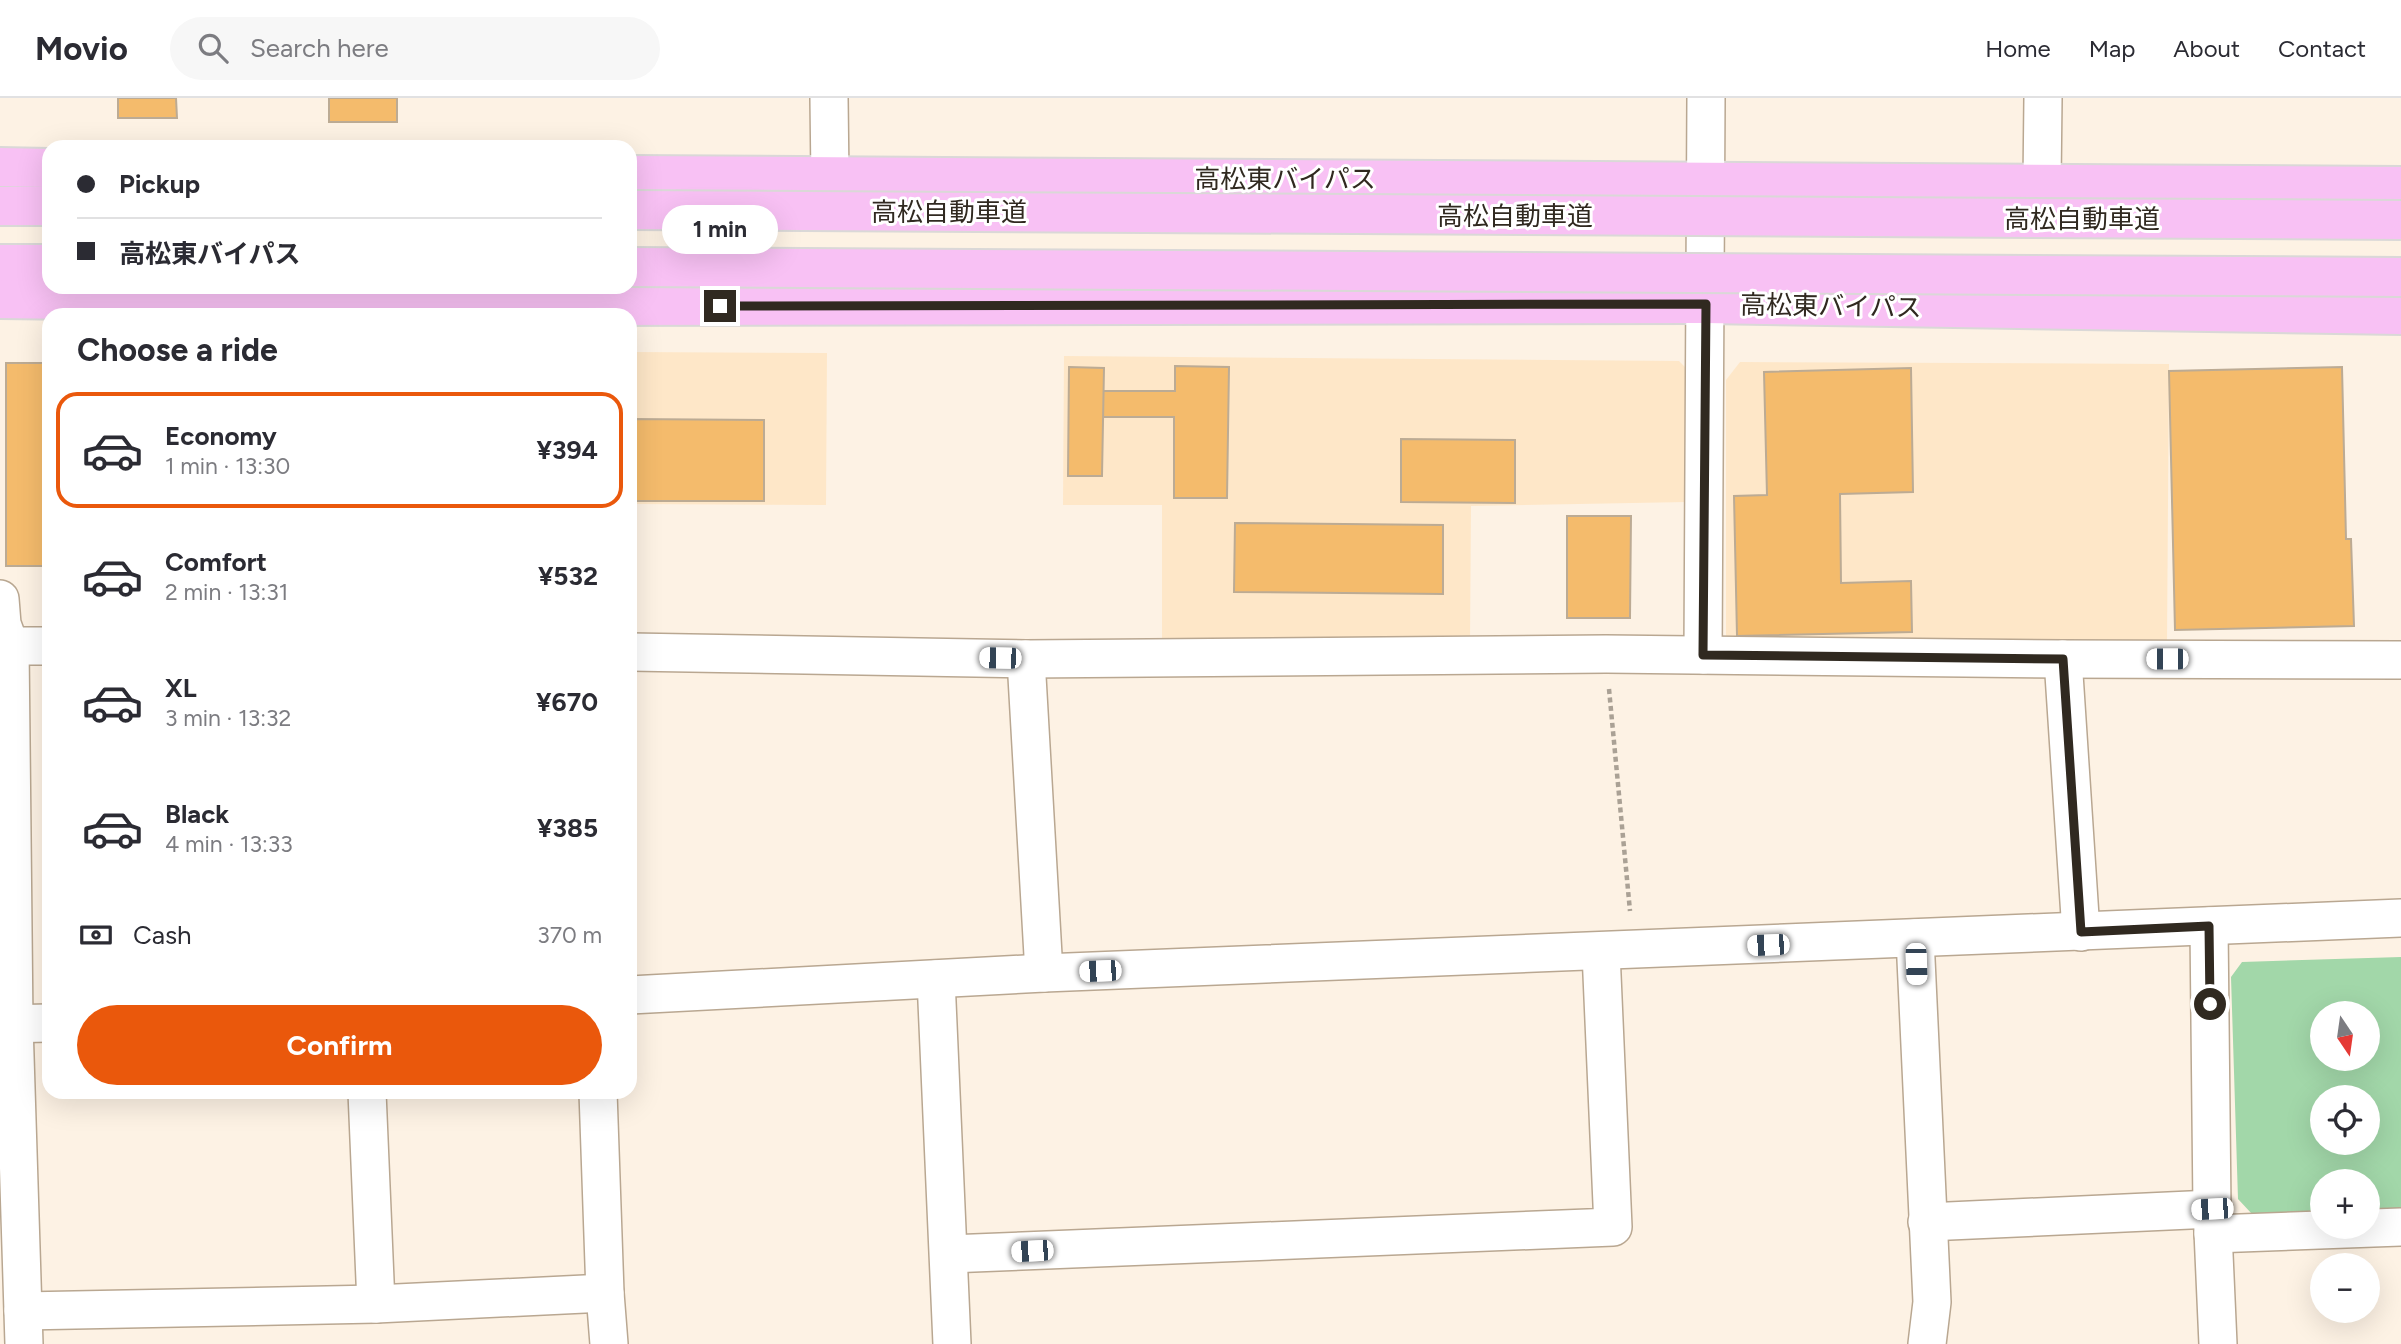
<!DOCTYPE html>
<html lang="en">
<head>
<meta charset="utf-8">
<style>
  :root { --surface:#fff; --page:#f7f7f7; --text:#2b2b33; --muted:#7c7c81; --line:#e1e1e2; --accent:#ea580c }
  body { margin:0; font-family:Figtree,"Noto Sans JP",sans-serif; background:var(--page); color:var(--text); height:100vh; display:flex; flex-direction:column; font-size:26px; white-space:nowrap }
  * { box-sizing:border-box; margin:0 }
  p { font-size:23px; color:var(--muted) }
  .icon { flex:none; width:38px; height:38px; fill:none; stroke:currentColor; stroke-width:2; stroke-linecap:round; stroke-linejoin:round }
  .map { position:relative; flex:1; overflow:hidden }
  .side { position:absolute; left:42px; top:210px; width:595px; height:791px; display:flex; flex-direction:column; background:var(--surface); border-radius:21px; box-shadow:0 7px 28px #0002 }
  .side>* { flex:none }
  .guide { position:absolute; left:42px; top:42px; width:595px; height:154px; border-radius:21px; box-shadow:0 7px 28px #0002; display:grid; align-content:center; height:154px; padding:0 35px; background:var(--surface) }
  .needle { width:46px; rotate:167deg }
  .fabs { position:absolute; left:2310px; top:903px; display:grid; gap:14px }
  .fabs a { display:grid; place-items:center; width:70px; height:70px; border-radius:50%; background:var(--surface); box-shadow:0 7px 28px #0002; font-size:35px }
  .end { position:absolute; width:32px; height:32px; margin:-16px; border:9px solid #302920; background:#fff; box-shadow:0 0 0 4px #fff }
  .from { border-radius:50% }
  .bubble { position:absolute; height:49px; border-radius:24px; background:var(--surface); box-shadow:0 7px 28px #0002; font-size:23px; font-weight:700; line-height:49px; text-align:center }
  .car { position:absolute; width:21px; height:42px; margin:-21px -10px; border-radius:9px; box-shadow:0 0 5px 2px #0007; background:linear-gradient(#fff 24%,#345 0 40%,#fff 0 76%,#345 0 86%,#fff 0) }
  .guide b { display:flex; align-items:center; gap:24px; height:66px; font-size:26px }
  .guide b+b { border-top:2px solid var(--line) }
  .guide i { width:18px; height:18px; background:var(--text) }
  ul { padding:0; list-style:none }
  li { display:flex; align-items:center; gap:21px; height:116px; margin:0 14px 10px; padding:0 21px; border:4px solid transparent; border-radius:21px }
  li div { flex:1 }
  li b { display:block; font-size:26px }
  li em { font-style:normal; font-weight:700 }
  li.on { border-color:var(--accent) }
  li>.icon { width:63px; height:63px; stroke-width:1.5 }
  h2 { padding:0 35px; font-size:32px; line-height:84px }
  .pay { display:flex; align-items:center; gap:18px; height:77px; padding:0 35px; font-size:26px }
  .pay p { margin-inline-start:auto }
  .primary-button { display:flex; gap:14px; margin-top:auto; padding:14px 35px }
  .primary-button a { flex:1; height:80px; border-radius:42px; background:var(--accent); color:#fff; font-size:28px; font-weight:700; line-height:80px; text-align:center }
  header { display:flex; align-items:center; gap:42px; box-sizing:border-box; height:98px; padding:0 35px; background:var(--surface); border-bottom:2px solid var(--line) }
  header strong { font-size:33px }
  nav { display:flex; gap:38px; margin-inline-start:auto; font-size:24px }
  .search { width:490px; height:63px; background:var(--page); display:flex; align-items:center; gap:18px; box-sizing:border-box; padding:0 24px; border-radius:38px; color:var(--muted); font-size:26px }
  .map>svg:first-child { display:block }
  .built { fill:#fee7c8 }
  .green { fill:#a2d7a9; fill-rule:evenodd }
  .building { fill:#f4bb6c; stroke:#bcab94; stroke-width:2 }
  .lines { fill:none; stroke-linecap:round; stroke-linejoin:round }
  .minor-casing { stroke:#b9a791; stroke-width:40 }
  .highway-casing { stroke:#dad8d7; stroke-width:42 }
  .path { stroke:#aaa195; stroke-width:4.5; stroke-dasharray:5 3.5; stroke-linecap:butt }
  .minor { stroke:#fff; stroke-width:37 }
  .highway { stroke:#f8c1f4; stroke-width:38 }
  .highway-bridge-casing { stroke:#dad8d7; stroke-width:42; stroke-linecap:butt }
  .highway-bridge { stroke:#f8c1f4; stroke-width:38 }
  .route { stroke:#302920; stroke-width:9 }
  .labels { text-anchor:middle; dominant-baseline:central; stroke-width:6; stroke-linejoin:round; paint-order:stroke }
  .street-label { font-size:26px; fill:#302920; stroke:#fff }
</style>
</head>
<body>
<header>
<strong>Movio</strong>
<div class="search"><svg class="icon" aria-label="search" viewBox="0 0 24 24"><circle cx="10" cy="10" r="6"/><path d="M15 15l6 6"/></svg>Search here</div>
<nav><a>Home</a><a>Map</a><a>About</a><a>Contact</a></nav>
</header>
<div class="map">
<svg width="2401" height="1246" viewBox="0 0 2401 1246">
  <rect width="100%" height="100%" fill="#fdf2e4"/>
  <g class="built">
    <polygon points="630,254 827,255 826,407 630,406"/>
    <polygon points="1064,258 1679,263 1689,273 1687,404 1471,408 1470,543 1162,542 1162,407 1063,407"/>
    <polygon points="1740,264 2169,266 2167,545 1726,544 1726,282"/>
  </g>
  <path class="green" d="M2401 859V1112L2368 1113V1083H2322V1114L2252 1116 2238 1101 2231 879 2242 864ZM2322 915H2368V961H2322ZM2322 999H2368V1045H2322Z"/>
  <g class="building">
    <polygon points="118,0 176,0 177,20 118,20"/>
    <rect x="329" y="0" width="68" height="24"/>
    <rect x="6" y="265" width="43" height="203"/>
    <polygon points="1175,268 1229,269 1227,400 1174,400 1174,319 1103,319 1103,293 1175,293"/>
    <polygon points="1069,269 1104,270 1102,378 1068,378"/>
    <polygon points="2342,269 2346,441 2351,441 2354,528 2175,532 2169,273"/>
    <polygon points="1911,270 1913,394 1840,396 1841,485 1911,483 1912,534 1737,538 1734,398 1767,397 1764,274"/>
    <polygon points="630,321 764,322 764,403 630,403"/>
    <polygon points="1401,341 1515,342 1515,405 1401,404"/>
    <polygon points="1567,418 1631,418 1630,520 1567,520"/>
    <polygon points="1235,425 1443,427 1443,496 1234,494"/>
  </g>
  <g class="lines">
    <g class="minor-casing">
      <g id="minor">
        <polyline points="829,0 830,80"/>
        <polyline points="2042,85 2043,0"/>
        <polyline points="0,501 2,526 10,548"/>
        <polyline points="630,554 1026,561 1606,556 2063,561 2401,562"/>
        <polyline points="1703,557 1706,0"/>
        <polyline points="1026,561 1044,875"/>
        <polyline points="2063,561 2081,834"/>
        <polyline points="2209,828 2212,1111 2218,1246"/>
        <polyline points="1915,840 1932,1204 1927,1246"/>
        <polyline points="936,881 952,1246"/>
        <polyline points="630,897 1044,875 2401,820"/>
        <polyline points="0,926 49,925"/>
        <polyline points="367,994 376,1206"/>
        <polyline points="598,994 605,1195 609,1246"/>
        <polyline points="1927,1124 2212,1111"/>
        <polyline points="2213,1136 2401,1129"/>
        <polyline points="949,1156 1613,1129 1601,854"/>
        <polyline points="23,1213 376,1206 605,1195"/>
        <polyline points="24,1246 14,926 10,548 49,548"/>
      </g>
    </g>
    <g class="highway-casing">
      <g id="highway">
        <polyline points="0,69 49,70"/>
        <polyline points="630,77 2401,88"/>
        <polyline points="0,108 49,108"/>
        <polyline points="0,166 49,166"/>
        <polyline points="0,201 556,208 1706,206 2401,217"/>
      </g>
    </g>
    <polyline class="path" points="1609,591 1630,813"/>
    <use href="#minor" class="minor"/>
    <use href="#highway" class="highway"/>
    <g class="highway-bridge-casing">
      <g id="highway-bridge">
        <polyline points="630,112 2401,122"/>
        <polyline points="630,169 2401,179"/>
      </g>
    </g>
    <use href="#highway-bridge" class="highway-bridge"/>
  </g>
  <g class="lines">
    <polyline class="route" points="720,208 1706,206 1703,557 2063,561 2081,834 2209,828 2210,906"/>
  </g>
  <g class="labels">
    <g class="street-label">
      <text x="1285" y="81">高松東バイパス</text>
      <text x="949" y="114">高松自動車道</text>
      <text x="1515" y="118">高松自動車道</text>
      <text x="2082" y="121">高松自動車道</text>
      <text transform="translate(1831 208) rotate(1)">高松東バイパス</text>
    </g>
  </g>
</svg>
<div class="fabs">
<a><svg class="needle" viewBox="-14 -14 28 28"><path d="M0-13l5 13h-10z" fill="#e53935"/><path d="M0 13l5-13h-10z" fill="#7c7c81"/></svg></a>
<a><svg class="icon" aria-label="locate" viewBox="0 0 24 24"><circle cx="12" cy="12" r="6"/><path d="M12 2v4M12 18v4M2 12h4M18 12h4"/></svg></a>
<a>+</a>
<a>−</a>
</div>
<i class="end from" style="left:2210px;top:906px"></i>
<i class="end" style="left:720px;top:208px"></i>
<div class="bubble" style="left:662px;top:107px;width:116px">1 min</div>
<i class="car" style="left:1000px;top:560px;rotate:271deg"></i>
<i class="car" style="left:2167px;top:561px;rotate:270deg"></i>
<i class="car" style="left:1768px;top:847px;rotate:268deg"></i>
<i class="car" style="left:1916px;top:866px;rotate:178deg"></i>
<i class="car" style="left:1100px;top:873px;rotate:268deg"></i>
<i class="car" style="left:2212px;top:1111px;rotate:267deg"></i>
<i class="car" style="left:1032px;top:1153px;rotate:267deg"></i>
<div class="guide">
<b><i class="from"></i>Pickup</b>
<b><i></i>高松東バイパス</b>
</div>
<section class="side">
<h2>Choose a ride</h2>
<ul>
<li class="on"><svg class="icon" aria-label="car" viewBox="0 0 24 24"><path d="M5 17H2v-5l4-1 3-4h7l3 4 3 1v5h-3M9 17h6M6 11h13"/><circle cx="7" cy="17" r="2"/><circle cx="17" cy="17" r="2"/></svg><div><b>Economy</b><p>1 min · 13:30</p></div><em>¥394</em></li>
<li><svg class="icon" aria-label="car" viewBox="0 0 24 24"><path d="M5 17H2v-5l4-1 3-4h7l3 4 3 1v5h-3M9 17h6M6 11h13"/><circle cx="7" cy="17" r="2"/><circle cx="17" cy="17" r="2"/></svg><div><b>Comfort</b><p>2 min · 13:31</p></div><em>¥532</em></li>
<li><svg class="icon" aria-label="car" viewBox="0 0 24 24"><path d="M5 17H2v-5l4-1 3-4h7l3 4 3 1v5h-3M9 17h6M6 11h13"/><circle cx="7" cy="17" r="2"/><circle cx="17" cy="17" r="2"/></svg><div><b>XL</b><p>3 min · 13:32</p></div><em>¥670</em></li>
<li><svg class="icon" aria-label="car" viewBox="0 0 24 24"><path d="M5 17H2v-5l4-1 3-4h7l3 4 3 1v5h-3M9 17h6M6 11h13"/><circle cx="7" cy="17" r="2"/><circle cx="17" cy="17" r="2"/></svg><div><b>Black</b><p>4 min · 13:33</p></div><em>¥385</em></li>
</ul>
<div class="pay"><svg class="icon" aria-label="cash" viewBox="0 0 24 24"><path d="M3 7h18v10H3z"/><circle cx="12" cy="12" r="2"/></svg>Cash<p>370 m</p></div>
<div class="primary-button"><a>Confirm</a></div>
</section>
</div>
</body>
</html>
